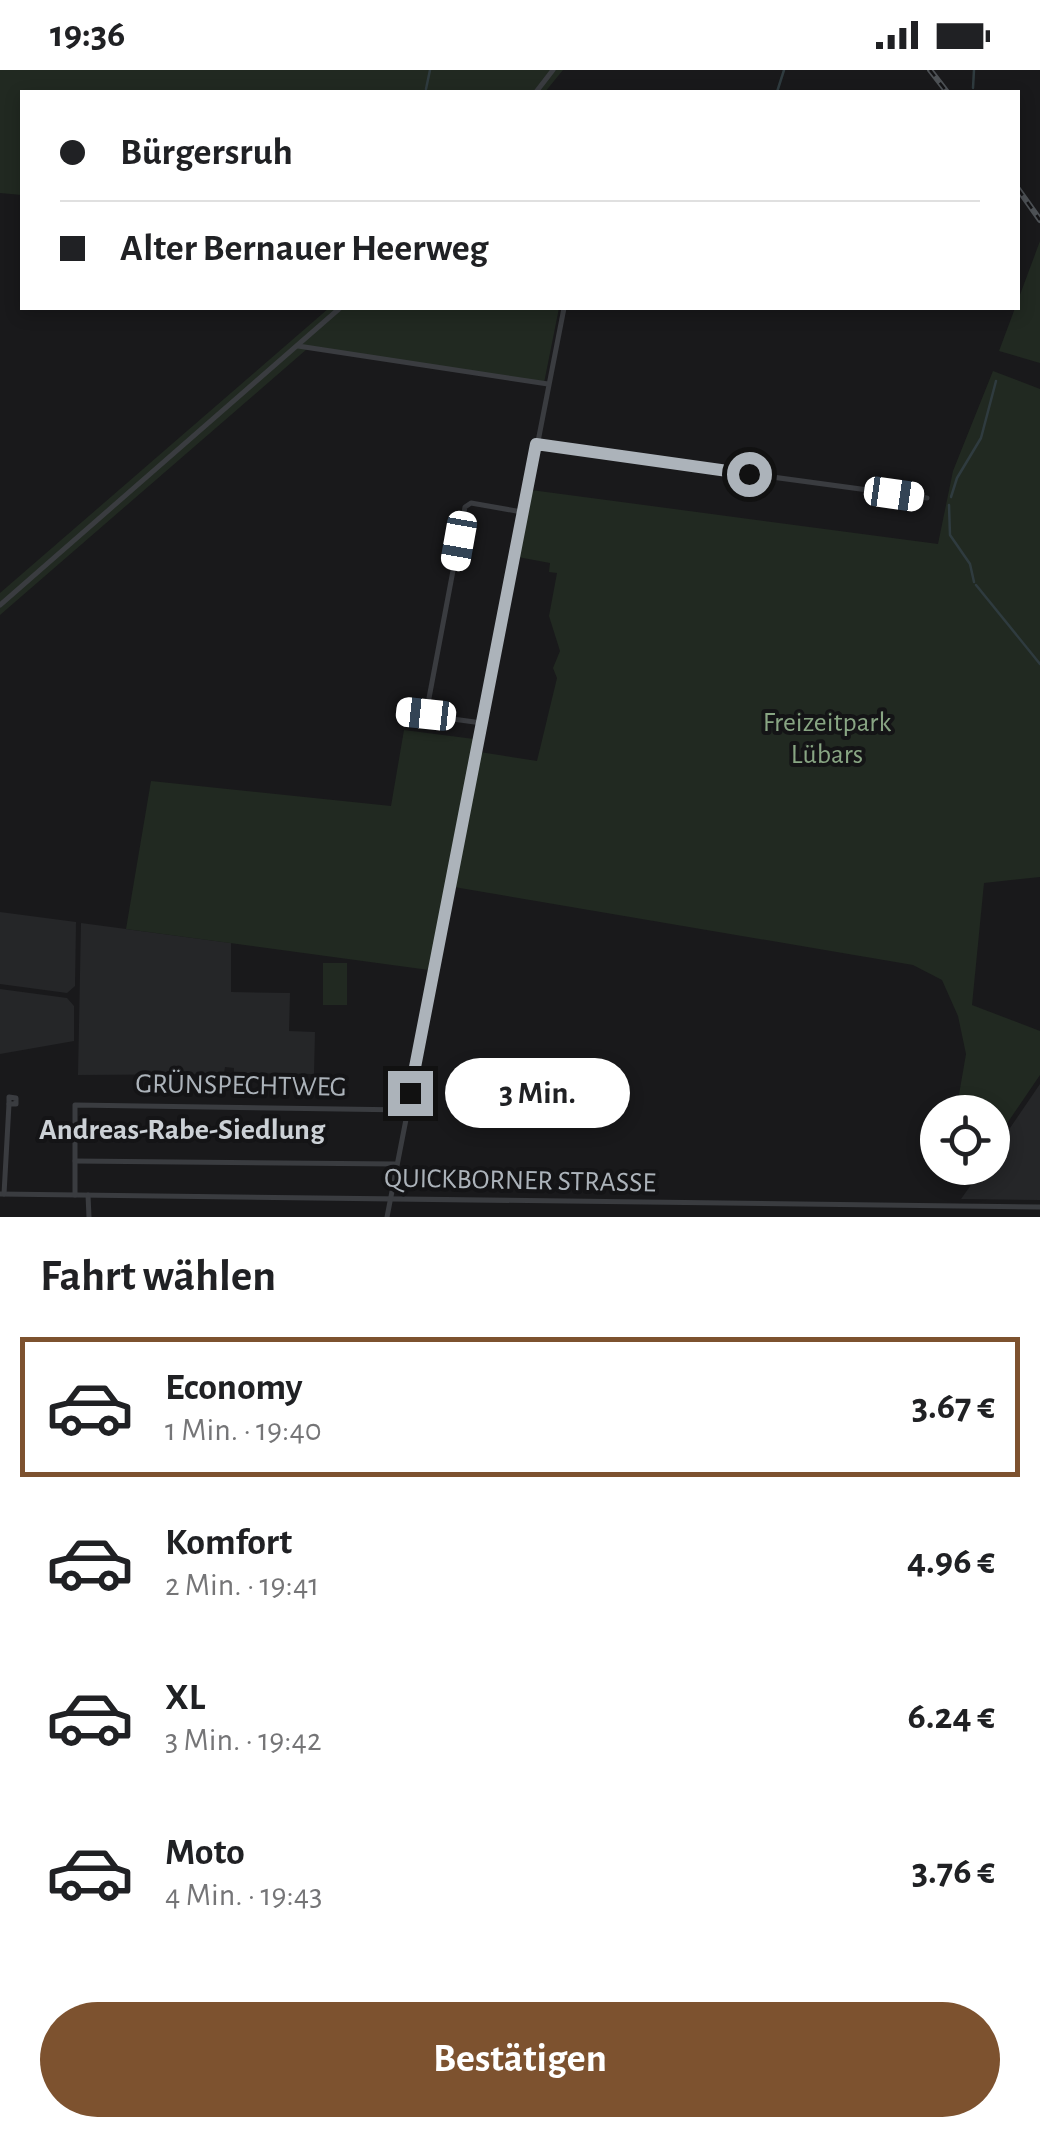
<!DOCTYPE html>
<html lang="de">
<head>
<meta charset="utf-8">
<style>
  :root { --surface:#fff; --page:#f2f2f2; --text:#202124; --muted:#757577; --line:#e0e0e0; --accent:#7d522f }
  body { margin:0; font-family:"Alegreya Sans",sans-serif; background:var(--page); color:var(--text); height:100vh; display:flex; flex-direction:column; font-size:38px; white-space:nowrap }
  * { box-sizing:border-box; margin:0 }
  p { font-size:32px; color:var(--muted) }
  .icon { flex:none; width:55px; height:55px; fill:none; stroke:currentColor; stroke-width:2; stroke-linecap:round; stroke-linejoin:round }
  .map { position:relative; height:1147px; overflow:hidden }
  .side { display:flex; flex-direction:column; background:var(--surface); flex:1 }
  .side>* { flex:none }
  .guide { position:absolute; left:20px; top:20px; width:1000px; height:220px; border-radius:0px; box-shadow:0 5px 15px #0003; display:grid; align-content:center; height:220px; padding:0 40px; background:var(--surface) }
  .fabs { position:absolute; left:920px; top:1025px; display:grid; gap:20px }
  .fabs a { display:grid; place-items:center; width:90px; height:90px; border-radius:50%; background:var(--surface); box-shadow:0 5px 15px #0003; font-size:50px }
  .end { position:absolute; width:45px; height:45px; margin:-22px; border:12px solid #acb3ba; background:#111; box-shadow:0 0 0 5px #111 }
  .from { border-radius:50% }
  .bubble { position:absolute; height:70px; border-radius:35px; background:var(--surface); box-shadow:0 5px 15px #0003; font-size:32px; font-weight:700; line-height:70px; text-align:center }
  .car { position:absolute; width:30px; height:60px; margin:-30px -15px; border-radius:12px; box-shadow:0 0 8px 2px #0007; background:linear-gradient(#fff 24%,#345 0 40%,#fff 0 76%,#345 0 86%,#fff 0) }
  .guide b { display:flex; align-items:center; gap:35px; height:95px; font-size:38px }
  .guide b+b { border-top:2px solid var(--line) }
  .guide i { width:25px; height:25px; background:var(--text) }
  ul { padding:0; list-style:none }
  li { display:flex; align-items:center; gap:30px; height:140px; margin:0 20px 15px; padding:0 20px; border:5px solid transparent; border-radius:0px }
  li div { flex:1 }
  li b { display:block; font-size:38px }
  li em { font-style:normal; font-weight:700 }
  li.selected { border-color:var(--accent) }
  li>.icon { width:90px; height:90px; stroke-width:1.5 }
  h2 { padding:0 40px; font-size:45px; line-height:120px }
  .button { display:flex; gap:20px; margin-top:auto; padding:20px 40px }
  .button a { flex:1; height:115px; border-radius:60px; background:var(--accent); color:#fff; font-size:40px; font-weight:700; line-height:115px; text-align:center }
  .status { display:flex; justify-content:space-between; align-items:center; height:70px; padding:0 50px; background:var(--surface); direction:ltr }
  .status svg { height:28px; fill:currentColor }
  .map>svg:first-child { display:block }
  .built { fill:#252628 }
  .green { fill:#212921 }
  .lines { fill:none; stroke-linecap:round; stroke-linejoin:round }
  .stream { stroke:#2f3b3f; stroke-width:2.5 }
  .minor { stroke:#3a3c40; stroke-width:5 }
  .rail-casing { stroke:#4d5155; stroke-width:6 }
  .rail { stroke:#141416; stroke-width:2.5; stroke-dasharray:8; stroke-linecap:butt }
  .route { stroke:#acb3ba; stroke-width:12 }
  .labels { text-anchor:middle; dominant-baseline:central; stroke-width:8; stroke-linejoin:round; paint-order:stroke }
  .park-label { font-size:28px; fill:#88a583; stroke:#141416 }
  .street-label { font-size:28px; fill:#acb3ba; stroke:#141416 }
  .neighbourhood-label { font-size:30px; font-weight:bold; fill:#ccd1d6; stroke:#141416 }
</style>
</head>
<body>
<div class="status"><b>19:36</b><svg viewBox="0 0 49 12"><path d="M0 12V9h3v3zM5 12V6h3v6zM10 12V3h3v9zM15 12V0h3v12zM26 1h20v11H26zM47 4h2v5h-2z"/></svg></div>
<div class="map">
<svg width="1040" height="1147" viewBox="0 0 1040 1147">
  <rect width="100%" height="100%" fill="#19191b"/>
  <g class="built">
    <polygon points="0,842 76,852 75,916 67,923 0,914"/>
    <polygon points="81,853 231,873 231,922 290,923 289,961 315,962 314,1004 234,1003 234,998 225,997 224,1004 78,1005"/>
    <polygon points="0,919 67,928 74,936 74,971 0,984"/>
    <polygon points="1040,1014 1040,1130 961,1129 983,1098 992,1098 993,1083"/>
  </g>
  <g class="green">
    <polygon points="0,0 563,0 545,22 22,22 22,125 0,123"/>
    <polygon points="1040,171 1040,293 999,281"/>
    <polygon points="329,238 559,238 544,313 307,279 0,545 0,523"/>
    <polygon points="993,301 1040,319 1040,807 984,813 972,935 1040,961 1040,1005 993,1074 992,1042 956,1042 966,984 958,946 942,910 913,895 454,817 480,682 537,691 557,608 553,598 560,581 549,546 557,503 549,502 550,493 518,487 531,420 938,474 953,401"/>
    <polygon points="404,660 474,669 429,900 126,859 151,711 391,736"/>
    <rect x="323" y="893" width="24" height="42"/>
  </g>
  <g class="lines">
    <g class="stream">
      <polyline points="973,18 974,0"/>
      <polyline points="426,19 430,0"/>
      <polyline points="777,22 784,0"/>
      <polyline points="951,427 957,408 981,368 996,311"/>
      <polyline points="949,435 950,465 970,494 974,512"/>
      <polyline points="976,515 1040,594"/>
    </g>
    <g class="minor">
      <polyline points="536,22 553,0"/>
      <polyline points="298,276 548,314"/>
      <polyline points="536,375 927,428"/>
      <polyline points="0,535 340,238"/>
      <polyline points="401,642 482,653"/>
      <polyline points="426,644 465,437 471,433 522,442"/>
      <polygon points="9,1027 16,1028 16,1034 9,1034"/>
      <polyline points="75,1091 397,1094"/>
      <polyline points="0,1124 1040,1137"/>
      <polyline points="4,1124 9,1034"/>
      <polyline points="75,1125 75,1035 407,1040"/>
      <polyline points="88,1125 89,1147"/>
      <polyline points="387,1147 564,238"/>
    </g>
    <g class="rail-casing">
      <g id="rail">
        <polyline points="930,0 947,22"/>
        <polyline points="1018,119 1040,150"/>
      </g>
    </g>
    <use href="#rail" class="rail"/>
  </g>
  <g class="lines">
    <polyline class="route" points="410,1023 536,374 749,404"/>
  </g>
  <g class="labels">
    <g class="park-label">
      <text x="827" y="653">Freizeitpark<tspan x="827" dy="32">Lübars</tspan></text>
    </g>
    <g class="street-label">
      <text transform="translate(241 1016) rotate(1)">GRÜNSPECHTWEG</text>
      <text transform="translate(520 1111) rotate(1)">QUICKBORNER STRASSE</text>
    </g>
    <g class="neighbourhood-label">
      <text x="182" y="1060">Andreas-Rabe-Siedlung</text>
    </g>
  </g>
</svg>
<div class="fabs">
<a><svg class="icon" aria-label="locate" viewBox="0 0 24 24"><circle cx="12" cy="12" r="6"/><path d="M12 2v4M12 18v4M2 12h4M18 12h4"/></svg></a>
</div>
<i class="end from" style="left:749px;top:404px"></i>
<i class="end" style="left:410px;top:1023px"></i>
<div class="bubble" style="left:445px;top:988px;width:185px">3 Min.</div>
<i class="car" style="left:894px;top:424px;rotate:98deg"></i>
<i class="car" style="left:459px;top:471px;rotate:190deg"></i>
<i class="car" style="left:426px;top:644px;rotate:276deg"></i>
<div class="guide">
<b><i class="from"></i>Bürgersruh</b>
<b><i></i>Alter Bernauer Heerweg</b>
</div>
</div>
<section class="side">
<h2>Fahrt wählen</h2>
<ul>
<li class="selected"><svg class="icon" aria-label="car" viewBox="0 0 24 24"><path d="M5 17H2v-5l4-1 3-4h7l3 4 3 1v5h-3M9 17h6M6 11h13"/><circle cx="7" cy="17" r="2"/><circle cx="17" cy="17" r="2"/></svg><div><b>Economy</b><p>1 Min. · 19:40</p></div><em>3.67 €</em></li>
<li><svg class="icon" aria-label="car" viewBox="0 0 24 24"><path d="M5 17H2v-5l4-1 3-4h7l3 4 3 1v5h-3M9 17h6M6 11h13"/><circle cx="7" cy="17" r="2"/><circle cx="17" cy="17" r="2"/></svg><div><b>Komfort</b><p>2 Min. · 19:41</p></div><em>4.96 €</em></li>
<li><svg class="icon" aria-label="car" viewBox="0 0 24 24"><path d="M5 17H2v-5l4-1 3-4h7l3 4 3 1v5h-3M9 17h6M6 11h13"/><circle cx="7" cy="17" r="2"/><circle cx="17" cy="17" r="2"/></svg><div><b>XL</b><p>3 Min. · 19:42</p></div><em>6.24 €</em></li>
<li><svg class="icon" aria-label="car" viewBox="0 0 24 24"><path d="M5 17H2v-5l4-1 3-4h7l3 4 3 1v5h-3M9 17h6M6 11h13"/><circle cx="7" cy="17" r="2"/><circle cx="17" cy="17" r="2"/></svg><div><b>Moto</b><p>4 Min. · 19:43</p></div><em>3.76 €</em></li>
</ul>
<div class="button"><a>Bestätigen</a></div>
</section>
</body>
</html>
